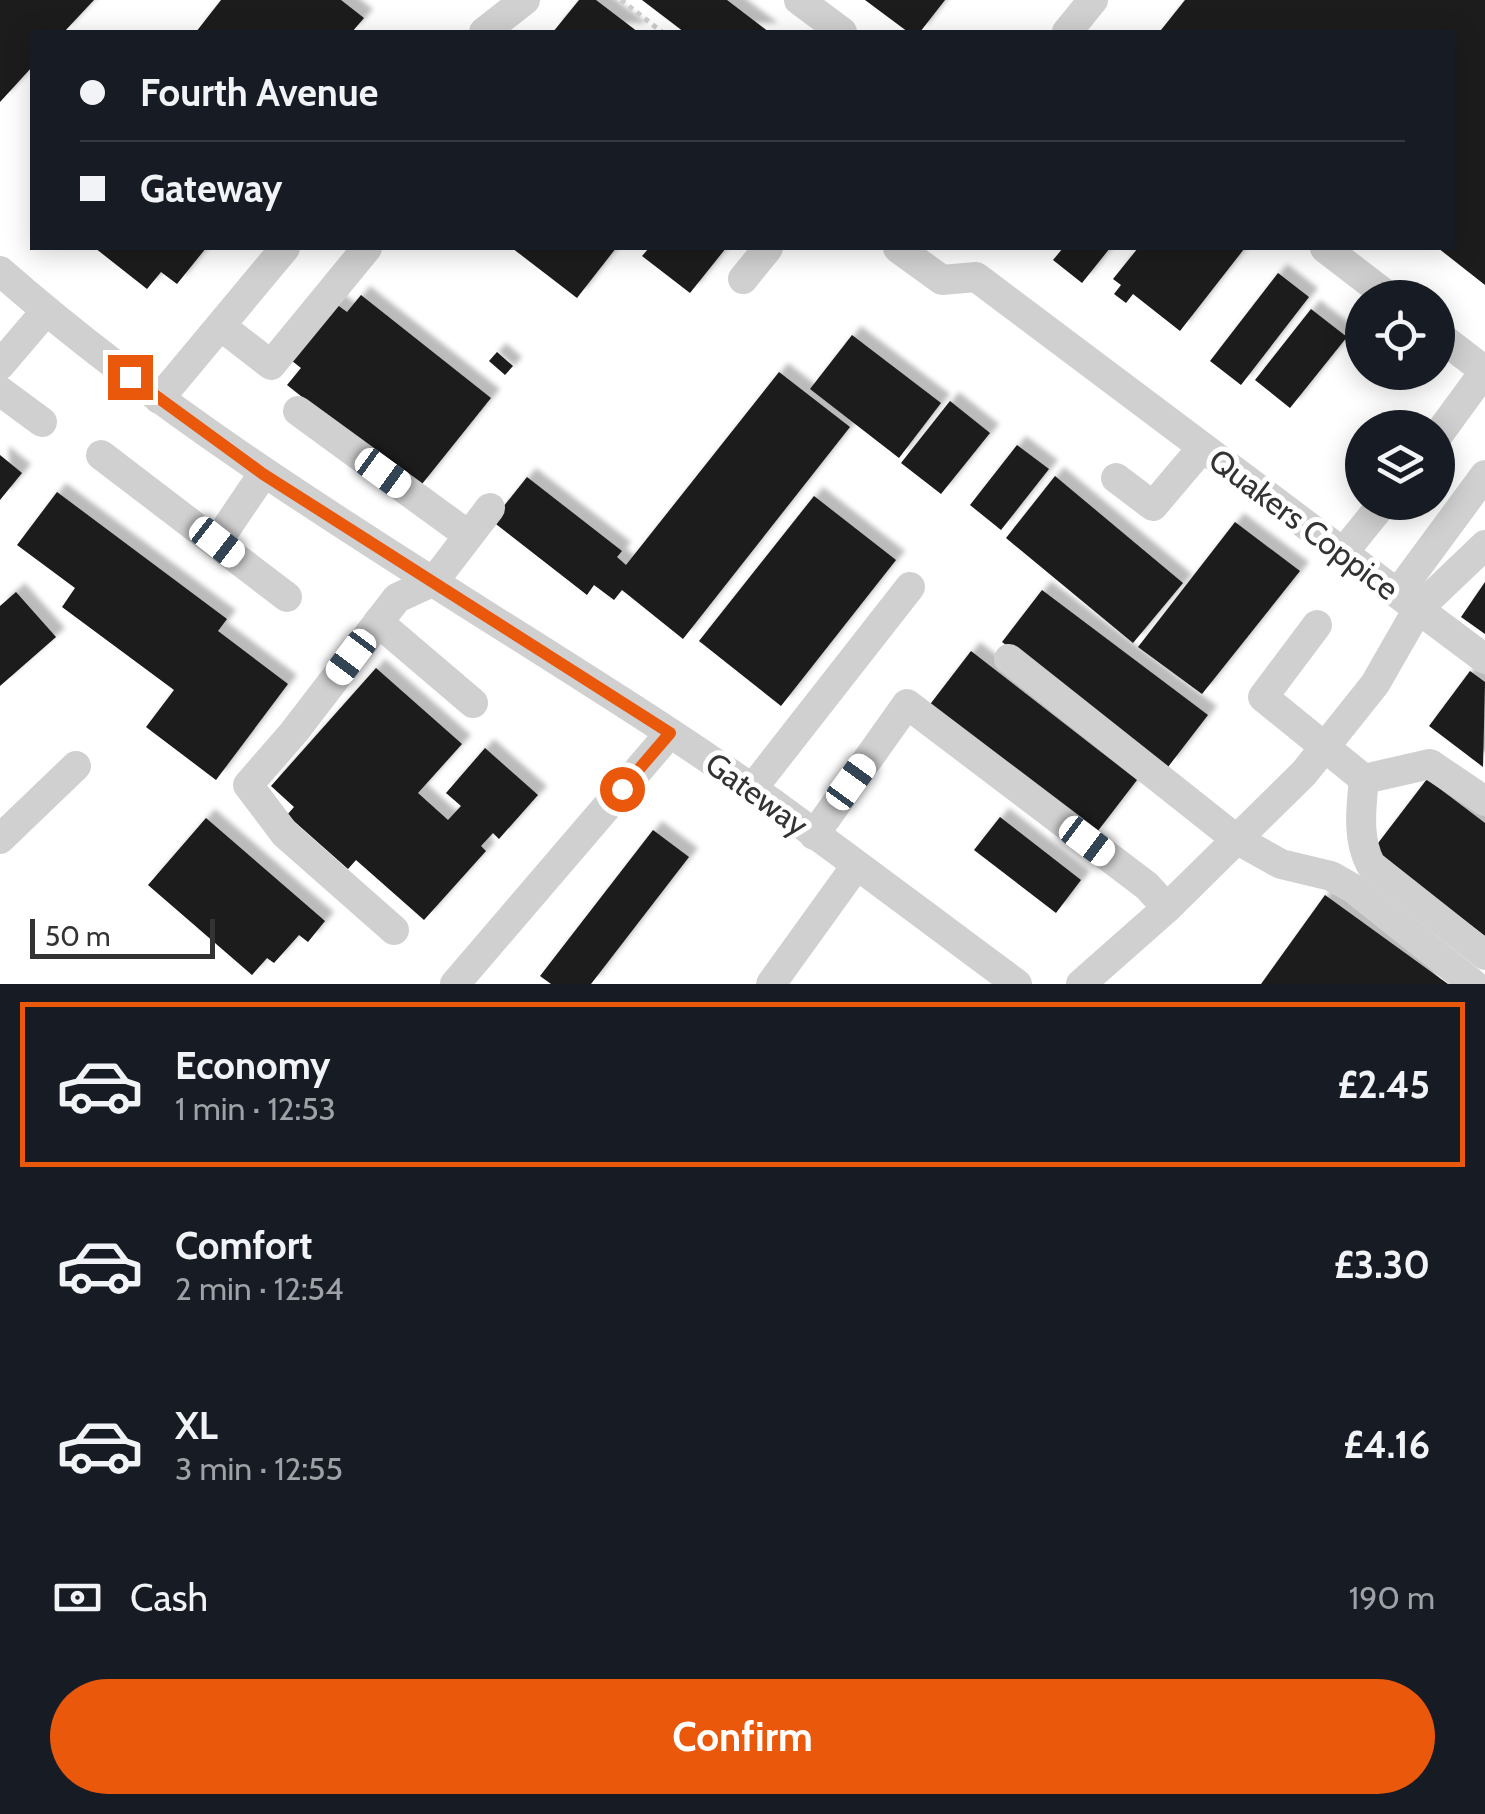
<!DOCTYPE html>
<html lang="en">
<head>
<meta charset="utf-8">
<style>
  :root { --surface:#171b24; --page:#242831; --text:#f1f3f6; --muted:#9ea1a6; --line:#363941; --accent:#ea580c }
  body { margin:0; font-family:Cabin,sans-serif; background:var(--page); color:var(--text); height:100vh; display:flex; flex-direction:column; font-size:38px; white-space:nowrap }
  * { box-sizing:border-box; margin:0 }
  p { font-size:32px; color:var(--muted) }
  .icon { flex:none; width:55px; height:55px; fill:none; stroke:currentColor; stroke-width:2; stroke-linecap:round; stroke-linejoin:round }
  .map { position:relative; height:984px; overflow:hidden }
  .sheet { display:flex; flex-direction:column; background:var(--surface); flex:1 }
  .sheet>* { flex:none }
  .top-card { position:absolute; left:30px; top:30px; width:1425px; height:220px; border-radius:0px; box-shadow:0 5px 25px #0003; display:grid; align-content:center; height:220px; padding:0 50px; background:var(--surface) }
  .fabs { position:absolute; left:1345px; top:280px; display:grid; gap:20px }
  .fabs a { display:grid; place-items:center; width:110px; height:110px; border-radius:50%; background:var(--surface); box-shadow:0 5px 25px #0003; font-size:50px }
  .scale { position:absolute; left:30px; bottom:25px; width:185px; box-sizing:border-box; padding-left:10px; border:5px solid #333; border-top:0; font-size:28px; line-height:35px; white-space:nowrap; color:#333; -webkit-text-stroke:8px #fff; paint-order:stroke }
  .end { position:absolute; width:45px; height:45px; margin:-22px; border:12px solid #ea580c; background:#fff; box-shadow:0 0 0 5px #fff }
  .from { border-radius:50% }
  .car { position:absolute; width:30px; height:60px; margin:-30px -15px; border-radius:12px; box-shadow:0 0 8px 2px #0007; background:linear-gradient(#fff 24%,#345 0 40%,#fff 0 76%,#345 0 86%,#fff 0) }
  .top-card b { display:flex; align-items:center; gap:35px; height:95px; font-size:38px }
  .top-card b+b { border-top:2px solid var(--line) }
  .top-card i { width:25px; height:25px; background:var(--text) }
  ul { padding:18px 0 0; list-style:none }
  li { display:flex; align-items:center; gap:30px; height:165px; margin:0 20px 15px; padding:0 30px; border:5px solid transparent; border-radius:0px }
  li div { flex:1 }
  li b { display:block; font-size:38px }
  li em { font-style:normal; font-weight:800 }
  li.on { border-color:var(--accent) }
  li>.icon { width:90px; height:90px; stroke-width:1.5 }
  .pay { display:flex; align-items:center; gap:25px; height:110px; padding:0 50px; font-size:38px }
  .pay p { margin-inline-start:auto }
  .primary-button { display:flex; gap:20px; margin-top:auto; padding:20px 50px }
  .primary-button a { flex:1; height:115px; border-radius:60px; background:var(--accent); color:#fff; font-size:40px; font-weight:800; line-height:115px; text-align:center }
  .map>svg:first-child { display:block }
  .building { fill:#1a1a1a; filter:url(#shadow) }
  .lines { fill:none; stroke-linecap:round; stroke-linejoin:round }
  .path { stroke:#cdcdcd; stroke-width:5; stroke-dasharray:5 5; stroke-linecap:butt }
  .minor { stroke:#d0d0d0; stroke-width:30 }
  .route { stroke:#ea580c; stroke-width:12 }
  .labels { text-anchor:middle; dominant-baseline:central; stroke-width:10; stroke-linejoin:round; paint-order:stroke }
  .street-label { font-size:32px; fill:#333; stroke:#fff }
</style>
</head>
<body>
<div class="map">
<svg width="1485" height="984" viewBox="0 0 1485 984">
  <defs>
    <filter id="shadow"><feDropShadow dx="9" dy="-9" stdDeviation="2.5" flood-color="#0004"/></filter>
  </defs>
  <rect width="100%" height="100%" fill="#fff"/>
  <g class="building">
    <polygon points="0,0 94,0 64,32 32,32 32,67 0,102"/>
    <polygon points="221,0 341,0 364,18 352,32 196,32"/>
    <polygon points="579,0 596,0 638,32 553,32"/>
    <polygon points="642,0 727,0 769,32 684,32"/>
    <polygon points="865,0 945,0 920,32 908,32"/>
    <polygon points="1185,0 1485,0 1485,285 1438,248 1452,248 1452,32 1164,32 1161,30"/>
    <polygon points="95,248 206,248 177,284 161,272 147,289"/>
    <polygon points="512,248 616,248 577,298"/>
    <polygon points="649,248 726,248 690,293 642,256"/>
    <polygon points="1063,248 1110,248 1082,283 1053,260"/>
    <polygon points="1138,248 1242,248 1244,249 1180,331 1133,294 1126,303 1114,294 1121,285 1113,279"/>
    <polygon points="1278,273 1309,297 1241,385 1210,361"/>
    <polygon points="361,295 491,398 418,489 287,385 301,368 287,357 332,301 347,312"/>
    <polygon points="1311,309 1347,337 1290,408 1255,380"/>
    <polygon points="852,335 941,403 899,458 810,389"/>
    <polygon points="497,352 513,366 505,375 489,361"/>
    <polygon points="779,372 850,427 683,639 622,590 614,600 594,585 587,595 492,521 527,477 622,551 617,557 626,565"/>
    <polygon points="950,401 990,433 941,494 901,463"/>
    <polygon points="1017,445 1049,469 1001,530 970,505"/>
    <polygon points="0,455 22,473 0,500"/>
    <polygon points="1055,476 1183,583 1133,643 1006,538"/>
    <polygon points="57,492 227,619 218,631 288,684 216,780 146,727 174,690 62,607 75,588 17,545"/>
    <polygon points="814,496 896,560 781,706 699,641"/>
    <polygon points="1235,522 1300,571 1202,694 1138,647"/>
    <polygon points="1485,582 1485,634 1461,617"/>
    <polygon points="1042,590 1208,715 1168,767 1002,642"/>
    <polygon points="16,592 56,637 0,686 0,606"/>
    <polygon points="971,651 1137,780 1094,836 928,707"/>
    <polygon points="376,668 462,744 418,793 448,820 461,806 446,793 485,748 538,795 499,839 493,833 481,846 486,851 424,920 356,860 348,869 287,815 294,807 271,786"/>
    <polygon points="1470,671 1485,682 1483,767 1429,726"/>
    <polygon points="1427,779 1485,823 1485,936 1372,851"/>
    <polygon points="1000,817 1081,880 1056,913 974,850"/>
    <polygon points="206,818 325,921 308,942 299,935 274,963 267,958 252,975 148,885"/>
    <polygon points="653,830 689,857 591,984 551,984 540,976"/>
    <polygon points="1325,895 1448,984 1261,984"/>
  </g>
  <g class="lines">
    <polyline class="path" points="621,0 662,32"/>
    <g class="minor">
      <polyline points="799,0 842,32"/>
      <polyline points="484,32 525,0"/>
      <polyline points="1067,32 1093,0"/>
      <polyline points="898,248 942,280 976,277 1418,609 1375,684 1304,773 1167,908 1081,984"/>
      <polyline points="1325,248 1390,298"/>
      <path d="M0 271C204 450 441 583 667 731 787 809 901 899 1017 984"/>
      <polyline points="743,279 768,248"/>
      <polyline points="222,327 271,365 367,248"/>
      <polyline points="1438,335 1485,371 1438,435"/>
      <polyline points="0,365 46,311"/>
      <polyline points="0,391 42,422"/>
      <polyline points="159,399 285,248"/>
      <polyline points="298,411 468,535"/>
      <polyline points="101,455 287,597"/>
      <polyline points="1116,478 1153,506 1202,448"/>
      <polyline points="217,542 263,474"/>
      <polyline points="1485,545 1418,609 1485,659"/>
      <polyline points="1342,554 1384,502"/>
      <polyline points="1398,593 1485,475"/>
      <polyline points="378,622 473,703"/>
      <polyline points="1317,625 1263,697 1364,779 1430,764 1485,801"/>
      <polyline points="1009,659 1236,839 1281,864 1331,876 1354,889 1473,984"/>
      <path d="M1364 779C1361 808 1357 840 1371 865L1485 955"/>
      <polyline points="752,789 910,587"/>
      <polyline points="814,835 907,704 1147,886 1167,908"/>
      <polyline points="0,839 76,766"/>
      <polyline points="394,930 285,834 248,785 294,732 397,598 434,581 490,508"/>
      <polyline points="455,984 670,733"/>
      <polyline points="771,984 856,866"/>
    </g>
  </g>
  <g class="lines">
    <polyline class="route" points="130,377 263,474 670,733 622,789"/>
  </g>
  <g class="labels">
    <g class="street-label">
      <text transform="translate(1304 524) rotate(37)">Quakers Coppice</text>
      <text transform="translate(757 794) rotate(36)">Gateway</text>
    </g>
  </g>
</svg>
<div class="fabs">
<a><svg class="icon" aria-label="locate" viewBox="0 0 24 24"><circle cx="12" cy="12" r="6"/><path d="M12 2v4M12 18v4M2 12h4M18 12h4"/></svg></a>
<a><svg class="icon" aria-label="layers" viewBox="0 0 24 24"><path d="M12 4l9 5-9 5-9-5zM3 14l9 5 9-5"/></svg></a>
</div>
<div class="scale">50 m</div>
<i class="end from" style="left:622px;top:789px"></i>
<i class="end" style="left:130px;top:377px"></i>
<i class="car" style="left:383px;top:473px;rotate:126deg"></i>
<i class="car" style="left:217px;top:542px;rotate:128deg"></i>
<i class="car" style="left:351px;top:657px;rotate:217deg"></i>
<i class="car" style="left:851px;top:782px;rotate:36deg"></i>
<i class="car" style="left:1087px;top:841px;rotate:127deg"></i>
<div class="top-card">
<b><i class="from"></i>Fourth Avenue</b>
<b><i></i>Gateway</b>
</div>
</div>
<section class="sheet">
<ul>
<li class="on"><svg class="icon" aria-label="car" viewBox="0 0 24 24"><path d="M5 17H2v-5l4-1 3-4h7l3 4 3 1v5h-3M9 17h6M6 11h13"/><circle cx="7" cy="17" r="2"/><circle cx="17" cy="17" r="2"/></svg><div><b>Economy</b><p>1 min · 12:53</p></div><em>£2.45</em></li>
<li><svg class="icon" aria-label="car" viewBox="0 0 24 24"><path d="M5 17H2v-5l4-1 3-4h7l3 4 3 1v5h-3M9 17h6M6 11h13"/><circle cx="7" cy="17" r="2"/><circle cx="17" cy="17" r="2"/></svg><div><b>Comfort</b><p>2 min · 12:54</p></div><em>£3.30</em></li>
<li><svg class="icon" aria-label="car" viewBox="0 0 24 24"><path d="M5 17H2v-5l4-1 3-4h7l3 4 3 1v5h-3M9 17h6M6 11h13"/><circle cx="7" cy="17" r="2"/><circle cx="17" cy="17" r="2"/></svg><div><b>XL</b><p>3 min · 12:55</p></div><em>£4.16</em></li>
</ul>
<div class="pay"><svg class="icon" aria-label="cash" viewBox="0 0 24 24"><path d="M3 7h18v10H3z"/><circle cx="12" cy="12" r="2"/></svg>Cash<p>190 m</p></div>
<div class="primary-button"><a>Confirm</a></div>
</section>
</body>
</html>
